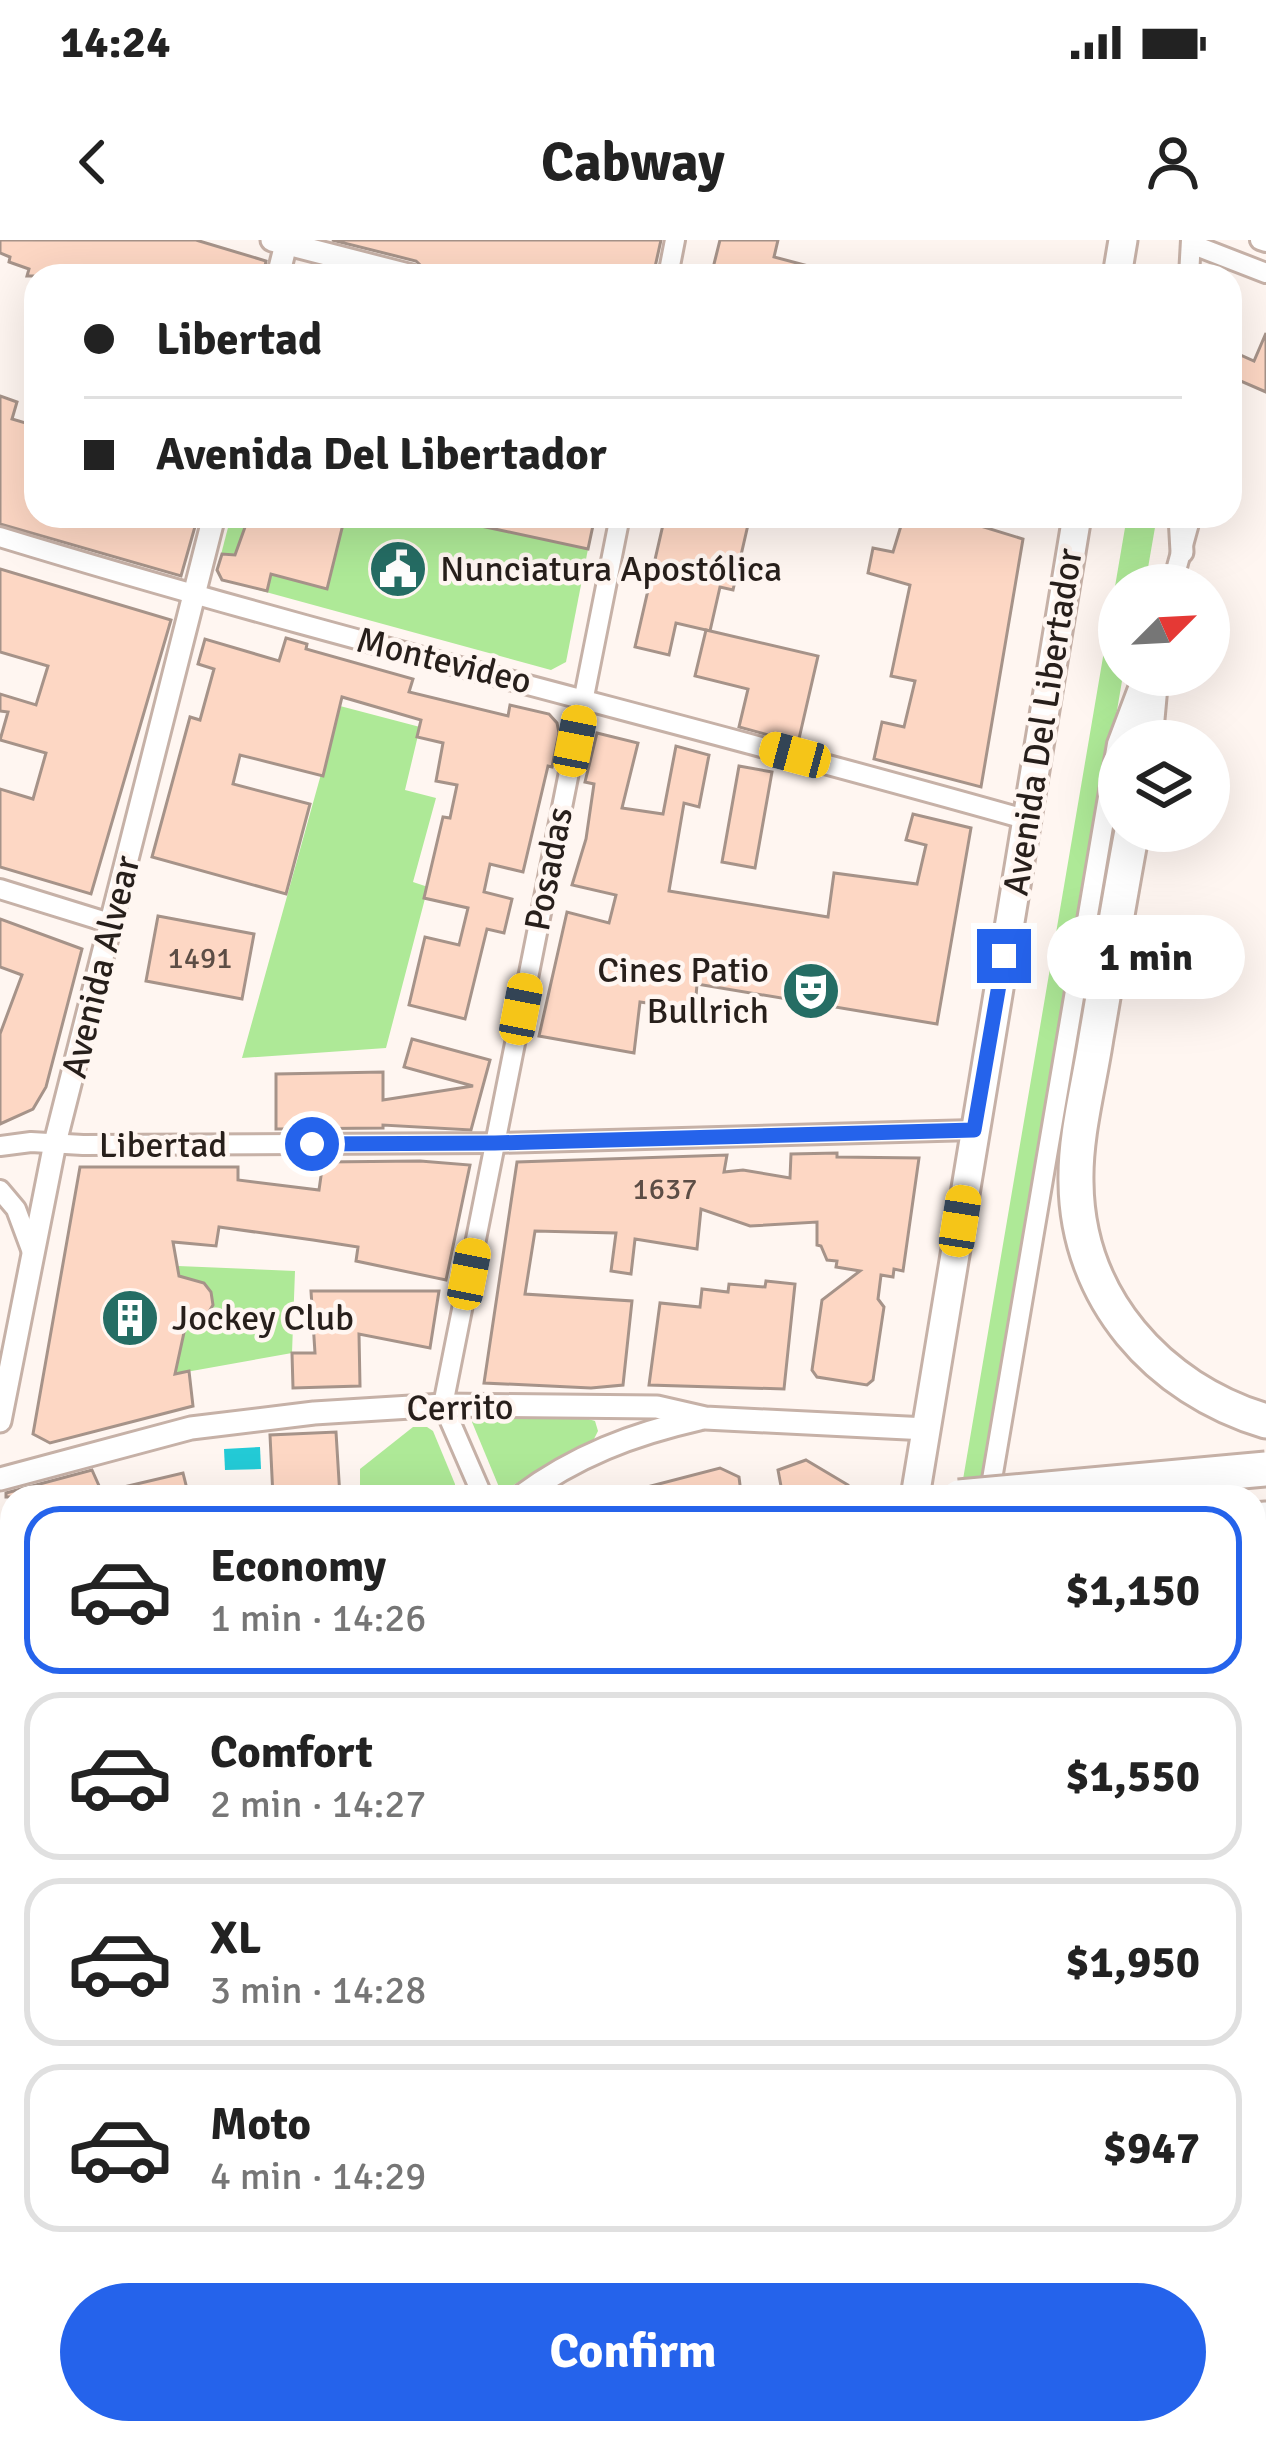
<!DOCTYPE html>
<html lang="en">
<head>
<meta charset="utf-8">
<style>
  :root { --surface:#fff; --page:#f2f2f2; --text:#222; --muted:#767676; --line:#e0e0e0; --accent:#2563eb }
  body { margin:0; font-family:Signika,sans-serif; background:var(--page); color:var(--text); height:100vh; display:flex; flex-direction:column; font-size:45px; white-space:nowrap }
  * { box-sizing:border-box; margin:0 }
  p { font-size:39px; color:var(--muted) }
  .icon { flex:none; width:66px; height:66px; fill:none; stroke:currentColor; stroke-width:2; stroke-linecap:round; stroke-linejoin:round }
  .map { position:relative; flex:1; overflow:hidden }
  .details { position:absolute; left:0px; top:1245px; width:1266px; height:960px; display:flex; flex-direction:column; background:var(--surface); border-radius:36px 36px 0 0; box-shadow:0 12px 48px #0002 }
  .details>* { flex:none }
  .top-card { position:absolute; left:24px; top:24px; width:1218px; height:264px; border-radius:36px; box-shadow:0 12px 48px #0002; display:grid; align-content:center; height:264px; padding:0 60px; background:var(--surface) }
  .needle { width:78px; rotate:66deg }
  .fabs { position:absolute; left:1098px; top:324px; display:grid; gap:24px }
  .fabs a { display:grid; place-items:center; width:132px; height:132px; border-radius:50%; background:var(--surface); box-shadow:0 12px 48px #0002; font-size:60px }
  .end { position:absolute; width:54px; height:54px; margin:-27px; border:15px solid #2563eb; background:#fff; box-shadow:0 0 0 6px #fff }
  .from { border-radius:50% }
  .bubble { position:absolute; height:84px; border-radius:42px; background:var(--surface); box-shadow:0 12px 48px #0002; font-size:39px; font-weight:700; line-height:84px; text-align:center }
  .car { position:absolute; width:36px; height:72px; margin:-36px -18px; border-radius:15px; box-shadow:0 0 9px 3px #0007; background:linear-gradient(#f5c518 24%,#345 0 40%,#f5c518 0 76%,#345 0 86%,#f5c518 0) }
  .top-card b { display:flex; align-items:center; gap:42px; height:114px; font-size:45px }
  .top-card b+b { border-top:3px solid var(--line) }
  .top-card i { width:30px; height:30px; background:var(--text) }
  ul { padding:21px 0 0; list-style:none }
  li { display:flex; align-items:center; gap:36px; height:168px; margin:0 24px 18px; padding:0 36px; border:6px solid var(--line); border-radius:36px }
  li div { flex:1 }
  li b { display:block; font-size:45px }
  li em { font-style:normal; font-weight:700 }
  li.on { border-color:var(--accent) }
  li>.icon { width:108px; height:108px; stroke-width:1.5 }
  .action { display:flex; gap:24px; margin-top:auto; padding:24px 60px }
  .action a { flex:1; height:138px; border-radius:72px; background:var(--accent); color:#fff; font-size:48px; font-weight:700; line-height:138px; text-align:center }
  .status { display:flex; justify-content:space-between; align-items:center; height:84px; padding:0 60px; background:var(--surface); direction:ltr }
  .status svg { height:33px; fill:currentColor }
  header { display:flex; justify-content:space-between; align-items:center; height:156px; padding:0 60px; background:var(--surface); font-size:54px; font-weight:700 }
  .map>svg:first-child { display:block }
  .green { fill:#aee997 }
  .water { fill:#23cad6 }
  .building { fill:#fdd7c4; stroke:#a69389; stroke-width:3 }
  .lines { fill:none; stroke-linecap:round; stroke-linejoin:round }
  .minor-casing { stroke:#c6b1a7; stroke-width:24 }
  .tertiary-casing { stroke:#c6b1a7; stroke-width:27 }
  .primary-casing { stroke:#c6b1a7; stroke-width:33 }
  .trunk-casing { stroke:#c6b1a7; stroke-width:36 }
  .motorway-casing { stroke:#c6b1a7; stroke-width:39 }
  .minor { stroke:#fff; stroke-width:18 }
  .tertiary { stroke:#fff; stroke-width:21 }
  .primary { stroke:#fff; stroke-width:27 }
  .trunk { stroke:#fff; stroke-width:30 }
  .motorway { stroke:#fff; stroke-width:33 }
  .rail { stroke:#4e4642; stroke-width:6; stroke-dasharray:6 12; stroke-linecap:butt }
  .motorway-bridge-casing { stroke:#c6b1a7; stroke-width:39; stroke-linecap:butt }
  .motorway-bridge { stroke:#fff; stroke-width:33 }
  .route { stroke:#2563eb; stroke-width:15 }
  .labels { text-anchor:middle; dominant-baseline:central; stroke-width:9; stroke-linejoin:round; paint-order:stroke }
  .number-label { font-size:30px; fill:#5c4d45 }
  .poi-label { font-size:36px; fill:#271f1b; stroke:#fff6f1; text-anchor:start }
  .street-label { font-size:36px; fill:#271f1b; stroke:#fff6f1 }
</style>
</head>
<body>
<div class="status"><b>14:24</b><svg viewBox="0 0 49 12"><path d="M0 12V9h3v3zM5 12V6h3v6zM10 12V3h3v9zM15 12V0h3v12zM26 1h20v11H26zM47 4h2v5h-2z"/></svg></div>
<header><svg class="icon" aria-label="back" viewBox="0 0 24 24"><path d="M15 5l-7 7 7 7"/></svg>Cabway<svg class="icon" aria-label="person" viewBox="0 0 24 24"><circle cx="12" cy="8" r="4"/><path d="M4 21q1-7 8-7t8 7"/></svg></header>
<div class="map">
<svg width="1266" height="2205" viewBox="0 0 1266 2205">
  <rect width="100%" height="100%" fill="#fff6f1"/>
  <g class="green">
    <polygon points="231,276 436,276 588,309 566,422 551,430 222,340 217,330"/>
    <polygon points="1127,276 1157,276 1145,345 1119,345 1119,435 1123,435 984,1257 960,1257"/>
    <polygon points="340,466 420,487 405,550 436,558 413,642 428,647 386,808 242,818"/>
    <path d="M178 1026 295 1031 292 1113 175 1134 185 1086 203 1082C224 1057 204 1041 179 1036Z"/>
    <polygon points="476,1177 585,1178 595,1181 598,1191 593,1201 506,1249 499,1247 472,1182"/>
    <polygon points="413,1187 427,1187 433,1191 455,1244 456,1257 360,1257 360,1229"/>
    <polygon points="12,1618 12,1664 0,1669 0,1621"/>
    <polygon points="12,1851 12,2029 0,2034 0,1856"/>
  </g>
  <polygon class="water" points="260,1207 261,1229 225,1230 224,1209"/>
  <g class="building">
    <polygon points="0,0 196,0 266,21 263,36 27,36 29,29 9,22 10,17 0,13"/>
    <polygon points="332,0 661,0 653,36 432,36 416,21"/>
    <polygon points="720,0 778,0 774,17 827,31 827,36 711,36"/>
    <polygon points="1266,93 1266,152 1234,138 1238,114 1254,121"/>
    <polygon points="0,156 17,162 12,179 36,186 36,276 198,276 181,336 0,284"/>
    <polygon points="249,276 345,276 327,349 271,334 267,351 222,340 217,330 222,314 235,315"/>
    <polygon points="468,276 595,276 588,309 467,283"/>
    <polygon points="665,276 750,276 733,350 720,347 710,391 676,383 669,415 635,407"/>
    <polygon points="904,276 948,276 1023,299 981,547 874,519 882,482 904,487 915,441 891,436 910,345 868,333 873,308 893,312"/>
    <polygon points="0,329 171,380 91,654 0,627 0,549 33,559 46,513 0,500 8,472 0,471 0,454 36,465 48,426 0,412"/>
    <polygon points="706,390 818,416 798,503 739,487 748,449 695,436"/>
    <polygon points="286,398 307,404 306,409 413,439 409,452 508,476 510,465 549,474 557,483 559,493 552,527 548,526 523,632 490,624 484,652 512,659 504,693 487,689 465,779 409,765 425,697 459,705 468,668 424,658 443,577 450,578 457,545 436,541 443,503 417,497 421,480 342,457 323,536 240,515 233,544 310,564 286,654 152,617 190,477 200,480 214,429 198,424 205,399 279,421"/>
    <polygon points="597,493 638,503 622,568 663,574 676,506 709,515 699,567 684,563 669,651 828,677 834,633 917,644 926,605 906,600 913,574 971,588 937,784 697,744 695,770 640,762 634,813 539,796 567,672 609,683 616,655 572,645 586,599 594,544 585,542"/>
    <polygon points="739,526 772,532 755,628 722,622"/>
    <polygon points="158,676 254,694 242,759 146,741"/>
    <polygon points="0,679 82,709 46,847 33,869 0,884 0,794 22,735 0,727"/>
    <polygon points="412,799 490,820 471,890 383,885 383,888 276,889 276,834 383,832 383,860 473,846 404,827"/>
    <polygon points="837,913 837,917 919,918 903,1031 894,1029 893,1037 881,1035 878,1059 884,1067 873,1140 867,1145 817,1137 812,1130 822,1060 860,1031 836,1027 837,1021 827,1020 821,1006 817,1005 817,982 750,986 701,969 697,1009 635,999 631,1034 611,1031 616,993 535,991 525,1054 632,1061 623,1145 591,1148 484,1143 517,922 727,915 724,932 743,930 790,938 791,914"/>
    <polygon points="420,921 470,925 446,1040 356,1021 358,1007 313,1000 219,987 216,1006 173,1002 179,1036 204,1043 211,1052 213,1065 203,1082 185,1088 175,1134 189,1131 193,1166 50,1203 33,1194 80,927 238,927 238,940 319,950 323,922"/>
    <polygon points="766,1041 795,1044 784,1149 649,1145 660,1063 700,1067 702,1049 728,1052 729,1044 765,1047"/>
    <polygon points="311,1051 439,1051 430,1108 359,1094 360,1146 293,1148 292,1113 315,1113"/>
    <polygon points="336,1192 340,1257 273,1257 270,1195"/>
    <polygon points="806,1220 848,1245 847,1257 783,1257 778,1230"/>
    <polygon points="720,1228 739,1237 741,1253 728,1257 628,1257 628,1252"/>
    <polygon points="92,1230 104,1257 6,1257 6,1253"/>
    <polygon points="183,1233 189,1257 108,1257 107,1251"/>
  </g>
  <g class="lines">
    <g class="minor-casing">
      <g id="minor">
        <polyline points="1196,0 1199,7 1266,33"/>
        <polyline points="1260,0 1266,2"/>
        <polyline points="668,36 675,0"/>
        <polyline points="1189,36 1191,0"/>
        <path d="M0 297C340 401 686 483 1028 580"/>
        <polyline points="1172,345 1191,276"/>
        <polyline points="0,649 113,684"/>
        <polyline points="0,906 31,902 83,905 495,903 974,890"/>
        <polyline points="0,950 16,969 32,1012"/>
        <polyline points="483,1257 443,1165 620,276"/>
        <polyline points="989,1257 1117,504 1140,443"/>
        <polyline points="0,1324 12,1347"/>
        <polyline points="0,2116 12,2110"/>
        <polyline points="350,2205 358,2193"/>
      </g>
    </g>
    <g class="tertiary-casing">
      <g id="tertiary">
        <polyline points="272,0 412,36"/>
        <polyline points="278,36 287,0"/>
        <polyline points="1180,276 1182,312"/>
        <polyline points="0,1181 55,903 214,276"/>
        <polyline points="0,1239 191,1188 314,1173 443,1165 657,1167 705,1178 927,1189"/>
        <path d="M520 1257C575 1216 633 1194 699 1179"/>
        <polyline points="0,1516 12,1511"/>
        <polyline points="0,1690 12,1685"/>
      </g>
    </g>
    <g class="primary-casing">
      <g id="primary">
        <polyline points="1117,36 1123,0"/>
        <polyline points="915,1257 1077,276"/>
        <polyline points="739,2205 742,2193"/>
      </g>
    </g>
    <g class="trunk-casing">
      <g id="trunk">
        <polyline points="0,1543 12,1540"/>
        <polyline points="0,1604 12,1600"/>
      </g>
    </g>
    <g class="motorway-casing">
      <g id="motorway">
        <polyline points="1145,501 1151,435"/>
        <path d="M1132 591C1119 660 1108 729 1096 798 1089 845 1075 894 1076 942 1077 1058 1158 1149 1266 1181"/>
        <polyline points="1254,1280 1266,1279"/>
        <polyline points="1254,1311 1266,1307"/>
      </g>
    </g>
    <use href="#minor" class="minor"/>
    <use href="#tertiary" class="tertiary"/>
    <use href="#primary" class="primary"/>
    <use href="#trunk" class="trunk"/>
    <use href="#motorway" class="motorway"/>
    <g class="rail">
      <polyline points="1254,1748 1266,1723"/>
      <polyline points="1254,1781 1266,1753"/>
      <polyline points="1254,1810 1266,1783"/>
      <polyline points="1254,1869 1266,1831"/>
      <polyline points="1254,1920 1266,1861"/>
      <polyline points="1254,2010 1266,1937"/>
      <polyline points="1064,2205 1068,2193"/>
      <polyline points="1087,2205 1090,2193"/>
      <polyline points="1127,2205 1129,2193"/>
      <polyline points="1153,2205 1155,2193"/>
      <polyline points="1197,2205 1200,2193"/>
      <polyline points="1222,2205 1224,2193"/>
    </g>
    <g class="motorway-bridge-casing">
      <polyline id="motorway-bridge" points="959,1257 1266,1229"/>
    </g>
    <use href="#motorway-bridge" class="motorway-bridge"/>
  </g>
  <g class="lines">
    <polyline class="route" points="312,904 495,903 974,890 1004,716"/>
  </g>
  <defs>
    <g id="civic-disc" transform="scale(3)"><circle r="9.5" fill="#256d64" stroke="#fff6f1"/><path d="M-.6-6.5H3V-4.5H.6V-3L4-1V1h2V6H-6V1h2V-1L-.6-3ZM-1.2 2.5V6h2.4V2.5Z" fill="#fff"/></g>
    <g id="theatre-disc" transform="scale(3)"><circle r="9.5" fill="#256d64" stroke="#fff6f1"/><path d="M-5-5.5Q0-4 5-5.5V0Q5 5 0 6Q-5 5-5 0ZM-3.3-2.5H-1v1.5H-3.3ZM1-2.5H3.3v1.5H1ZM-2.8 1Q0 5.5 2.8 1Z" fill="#fff"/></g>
    <g id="building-disc" transform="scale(3)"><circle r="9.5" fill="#256d64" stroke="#fff6f1"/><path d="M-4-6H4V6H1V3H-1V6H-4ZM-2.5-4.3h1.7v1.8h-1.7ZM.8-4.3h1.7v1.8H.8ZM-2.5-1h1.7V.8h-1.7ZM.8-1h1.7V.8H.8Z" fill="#fff"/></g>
  </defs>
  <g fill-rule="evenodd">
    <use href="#civic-disc" x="398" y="329"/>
    <use href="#theatre-disc" x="811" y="751"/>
    <use href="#building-disc" x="130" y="1078"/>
  </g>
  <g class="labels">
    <g class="number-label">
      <text x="200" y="718">1491</text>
      <text x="665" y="949">1637</text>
    </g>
    <g class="poi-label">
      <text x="440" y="329">Nunciatura Apostólica</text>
      <text x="769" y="730" text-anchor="end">Cines Patio<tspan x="769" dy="41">Bullrich</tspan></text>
      <text x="172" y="1078">Jockey Club</text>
    </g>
    <g class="street-label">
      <text transform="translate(444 421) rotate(14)">Montevideo</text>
      <text transform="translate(1043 482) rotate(-81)">Avenida Del Libertador</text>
      <text transform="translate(549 629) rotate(-79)">Posadas</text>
      <text transform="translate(101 727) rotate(-76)">Avenida Alvear</text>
      <text x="163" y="905">Libertad</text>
      <text transform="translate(460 1168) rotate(-1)">Cerrito</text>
    </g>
  </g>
</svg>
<div class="fabs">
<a><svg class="needle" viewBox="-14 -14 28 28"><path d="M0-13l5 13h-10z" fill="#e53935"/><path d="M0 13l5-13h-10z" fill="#767676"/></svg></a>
<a><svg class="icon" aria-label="layers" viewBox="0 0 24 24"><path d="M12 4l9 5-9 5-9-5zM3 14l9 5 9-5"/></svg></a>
</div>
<i class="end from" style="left:312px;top:904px"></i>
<i class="end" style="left:1004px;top:716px"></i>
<div class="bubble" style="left:1047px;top:675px;width:198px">1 min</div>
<i class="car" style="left:575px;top:501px;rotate:11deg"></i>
<i class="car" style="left:795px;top:515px;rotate:285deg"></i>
<i class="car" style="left:521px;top:769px;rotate:11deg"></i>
<i class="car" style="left:960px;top:981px;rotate:9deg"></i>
<i class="car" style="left:469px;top:1034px;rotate:11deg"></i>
<div class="top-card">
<b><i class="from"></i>Libertad</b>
<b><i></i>Avenida Del Libertador</b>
</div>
<section class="details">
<ul>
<li class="on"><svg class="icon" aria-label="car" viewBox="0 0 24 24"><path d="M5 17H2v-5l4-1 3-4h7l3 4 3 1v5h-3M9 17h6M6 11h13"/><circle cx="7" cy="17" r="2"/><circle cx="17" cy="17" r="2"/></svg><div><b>Economy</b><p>1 min · 14:26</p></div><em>$1,150</em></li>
<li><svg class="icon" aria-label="car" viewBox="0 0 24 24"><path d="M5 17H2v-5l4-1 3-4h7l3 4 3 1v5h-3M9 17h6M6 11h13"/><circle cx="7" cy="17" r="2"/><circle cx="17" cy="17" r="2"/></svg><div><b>Comfort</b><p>2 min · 14:27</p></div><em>$1,550</em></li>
<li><svg class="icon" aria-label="car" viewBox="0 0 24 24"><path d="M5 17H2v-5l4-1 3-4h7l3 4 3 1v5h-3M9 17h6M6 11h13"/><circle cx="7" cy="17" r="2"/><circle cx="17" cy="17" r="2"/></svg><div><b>XL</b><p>3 min · 14:28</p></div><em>$1,950</em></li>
<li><svg class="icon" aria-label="car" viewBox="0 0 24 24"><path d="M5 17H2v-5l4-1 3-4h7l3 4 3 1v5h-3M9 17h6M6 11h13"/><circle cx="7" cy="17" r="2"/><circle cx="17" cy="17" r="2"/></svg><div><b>Moto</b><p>4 min · 14:29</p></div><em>$947</em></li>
</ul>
<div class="action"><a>Confirm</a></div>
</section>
</div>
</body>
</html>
